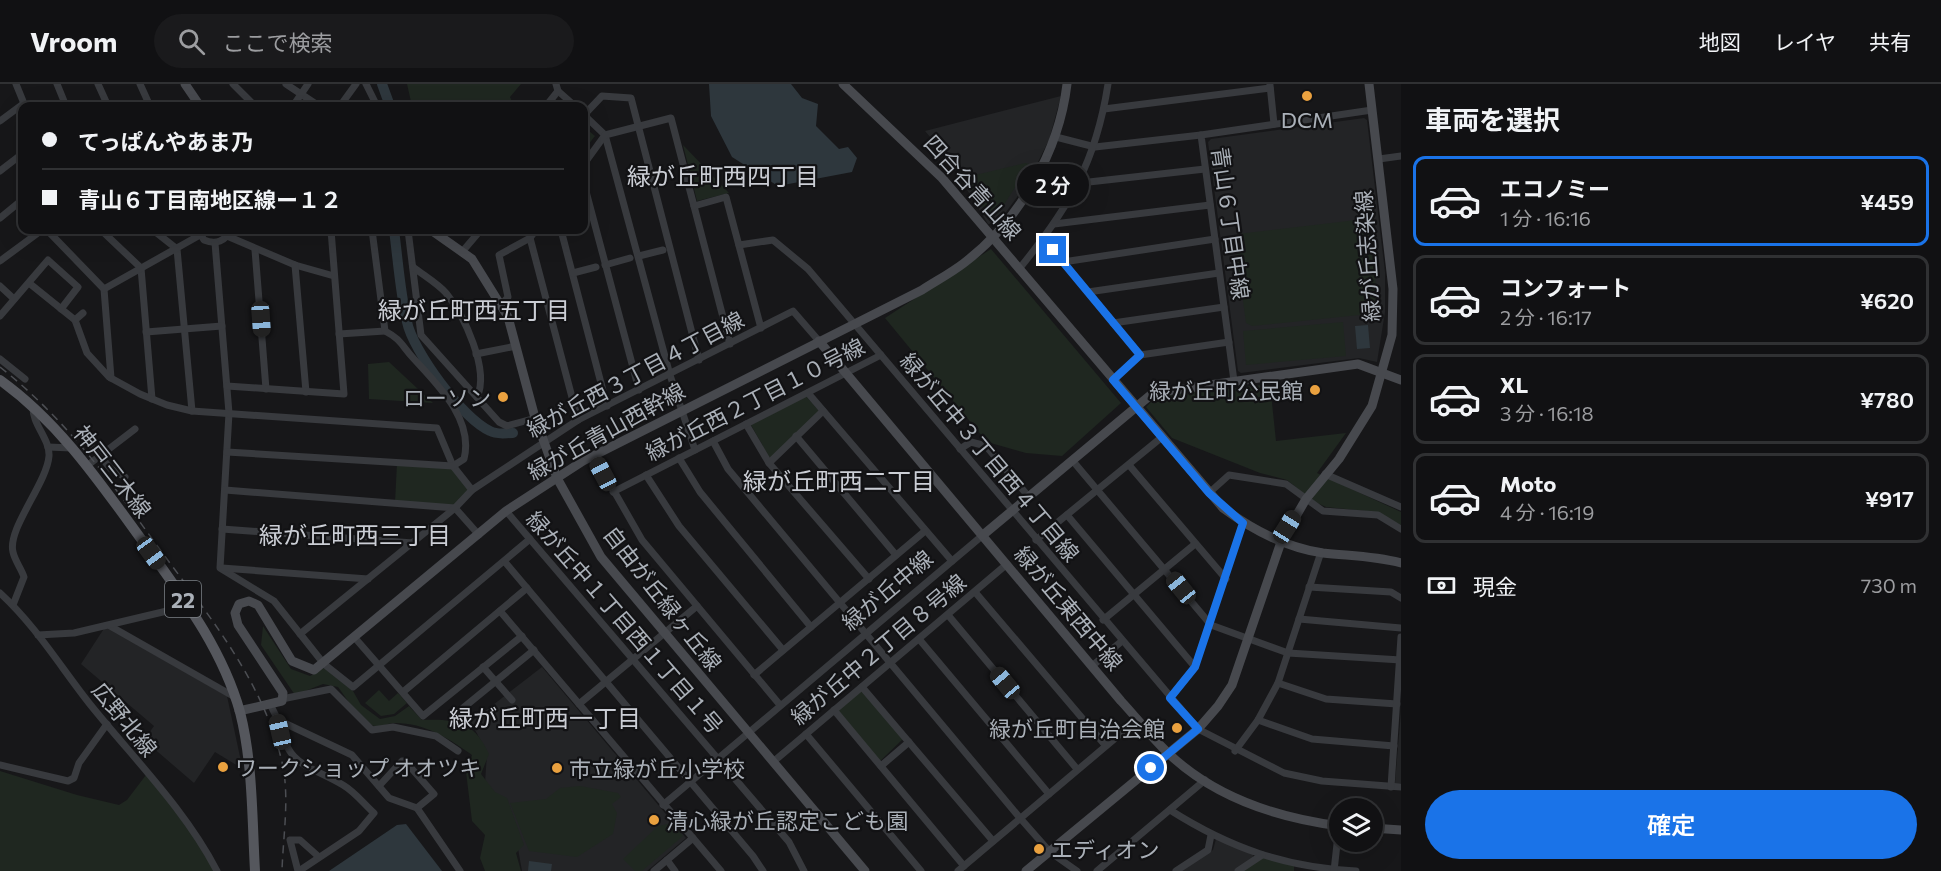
<!DOCTYPE html>
<html lang="ja">
<head>
<meta charset="utf-8">
<style>
  :root { --surface:#111113; --page:#1a1a1c; --text:#f1f3f6; --muted:#9c9da0; --line:#303133; --accent:#1a73e8 }
  body { margin:0; font-family:Commissioner,"Noto Sans JP",sans-serif; background:var(--page); color:var(--text); height:100vh; display:flex; flex-direction:column; font-size:22px; white-space:nowrap }
  * { box-sizing:border-box; margin:0 }
  p { font-size:20px; color:var(--muted) }
  .icon { flex:none; width:33px; height:33px; fill:none; stroke:currentColor; stroke-width:2; stroke-linecap:round; stroke-linejoin:round }
  .map { position:relative; flex:1; overflow:hidden }
  .sheet { display:flex; flex-direction:column; background:var(--surface); width:540px }
  .sheet>* { flex:none }
  .banner { position:absolute; left:18px; top:18px; width:570px; height:132px; border-radius:12px; box-shadow:0 6px 24px #0002,0 0 0 2px var(--line); display:grid; align-content:center; height:132px; padding:0 24px; background:var(--surface) }
  .controls { position:absolute; left:1329px; top:714px; display:grid; gap:12px }
  .controls a { display:grid; place-items:center; width:54px; height:54px; border-radius:50%; background:var(--surface); box-shadow:0 6px 24px #0002,0 0 0 2px var(--line); font-size:30px }
  .end { position:absolute; width:27px; height:27px; margin:-14px; border:8px solid #1a73e8; background:#fff; box-shadow:0 0 0 3px #fff }
  .from { border-radius:50% }
  .bubble { position:absolute; height:42px; border-radius:21px; background:var(--surface); box-shadow:0 6px 24px #0002,0 0 0 2px var(--line); font-size:20px; font-weight:600; line-height:42px; text-align:center }
  .car { position:absolute; width:18px; height:36px; margin:-18px -9px; border-radius:8px; box-shadow:0 0 4px 2px #0007; background:linear-gradient(#222 24%,#8ab4d8 0 40%,#222 0 76%,#8ab4d8 0 86%,#222 0) }
  .banner b { display:flex; align-items:center; gap:21px; height:57px; font-size:22px }
  .banner b+b { border-top:2px solid var(--line) }
  .banner i { width:15px; height:15px; background:var(--text) }
  ul { padding:0; list-style:none }
  li { display:flex; align-items:center; gap:18px; height:90px; margin:0 12px 9px; padding:0 12px; border:3px solid var(--line); border-radius:12px }
  li div { flex:1 }
  li b { display:block; font-size:22px }
  li em { font-style:normal; font-weight:600 }
  li.on { border-color:var(--accent) }
  li>.icon { width:54px; height:54px; stroke-width:1.5 }
  h2 { padding:0 24px; font-size:27px; line-height:72px }
  .pay { display:flex; align-items:center; gap:15px; height:66px; padding:0 24px; font-size:22px }
  .pay p { margin-inline-start:auto }
  .primary-button { display:flex; gap:12px; margin-top:auto; padding:12px 24px }
  .primary-button a { flex:1; height:69px; border-radius:36px; background:var(--accent); color:#fff; font-size:24px; font-weight:600; line-height:69px; text-align:center }
  header { display:flex; align-items:center; gap:36px; box-sizing:border-box; height:84px; padding:0 30px; background:var(--surface); border-bottom:2px solid var(--line) }
  header strong { font-size:28px }
  nav { display:flex; gap:33px; margin-inline-start:auto; font-size:21px }
  .search { width:420px; height:54px; background:var(--page); display:flex; align-items:center; gap:15px; box-sizing:border-box; padding:0 21px; border-radius:33px; color:var(--muted); font-size:22px }
  main { display:flex; flex:1; min-height:0 }
  .map>svg:first-child { display:block }
  .built { fill:#232426 }
  .green { fill:#1f2720 }
  .water { fill:#2e373d }
  .lines { fill:none; stroke-linecap:round; stroke-linejoin:round }
  .river { stroke:#2e373d; stroke-width:10 }
  .street { stroke:#383a3e; stroke-width:7 }
  .secondary { stroke:#47494e; stroke-width:9 }
  .primary { stroke:#55575d; stroke-width:10 }
  .rail { stroke:#4c4e53; stroke-width:1.5; stroke-dasharray:8 6; stroke-linecap:butt }
  .route { stroke:#1a73e8; stroke-width:8 }
  .poi-dot { fill:#eaa13f; stroke:#121214; stroke-width:2 }
  .labels { text-anchor:middle; dominant-baseline:central; stroke-width:4.5; stroke-linejoin:round; paint-order:stroke }
  .shield { fill:#121214; stroke:#7c8187; stroke-width:1.5 }
  .shield-label { font-size:21px; font-weight:bold; fill:#aab0b8 }
  .poi-label { font-size:22px; fill:#aab0b8; stroke:#121214; text-anchor:start }
  .street-label { font-size:22px; fill:#aab0b8; stroke:#121214 }
  .neighbourhood-label { font-size:24px; fill:#cbced5; stroke:#121214 }
</style>
</head>
<body>
<header>
<strong>Vroom</strong>
<div class="search"><svg class="icon" aria-label="search" viewBox="0 0 24 24"><circle cx="10" cy="10" r="6"/><path d="M15 15l6 6"/></svg>ここで検索</div>
<nav><a>地図</a><a>レイヤ</a><a>共有</a></nav>
</header>
<main>
<div class="map">
<svg width="1401" height="787" viewBox="0 0 1401 787">
  <rect width="100%" height="100%" fill="#171719"/>
  <g class="built">
    <polygon points="1061,12 1049,56 1028,98 998,139 988,140 947,73 925,47"/>
    <polygon points="1364,34 1367,36 1385,188 1385,228 1377,278 1359,274 1241,289 1238,287 1208,58 1211,55"/>
    <polygon points="105,543 227,612 242,682 238,682 215,668 194,699 144,656 154,642 81,580"/>
    <polygon points="542,583 686,754 647,787 522,787 517,759 485,699 487,669 471,638"/>
    <polygon points="1401,627 1401,699 1395,699"/>
    <polygon points="1216,755 1253,770 1253,774 1234,787 1181,787 1213,766"/>
  </g>
  <g class="green">
    <polygon points="407,0 521,0 510,13 514,22 412,22"/>
    <polygon points="584,43 595,52 584,66"/>
    <polygon points="683,61 729,109 697,117"/>
    <polygon points="1025,79 1030,80 998,130 990,133 963,94"/>
    <polygon points="1365,135 1369,138 1379,229 1252,242 1246,239 1235,157 1238,150"/>
    <polygon points="991,165 1121,319 1062,372 1026,369 987,358 885,234"/>
    <polygon points="1343,238 1346,272 1246,281 1243,247"/>
    <polygon points="389,278 433,319 369,315 368,280"/>
    <polygon points="1270,300 1276,357 1346,349 1317,389 1401,428 1401,441 1376,428 1326,423 1313,417 1287,396 1260,389 1172,354 1146,323 1155,314 1222,302 1227,305"/>
    <polygon points="806,312 820,328 772,373 769,373 751,341"/>
    <polygon points="397,379 453,382 472,406 455,424 395,419"/>
    <path d="M263 542 291 585 310 592 324 584 353 607 361 621 380 635 395 632 409 622 422 636C456 635 474 637 489 670L481 690 495 708 507 714 524 761 516 769 521 787H485L480 774 485 751 472 737 466 688 472 671C448 654 425 639 395 639 386 639 380 645 372 641 358 634 347 615 338 603L323 600 295 611 261 561Z"/>
    <polygon points="862,603 905,653 878,679 834,626"/>
    <polygon points="379,606 389,617 398,609 407,619 394,630 381,632 365,619"/>
    <polygon points="0,687 77,711 119,721 127,716 146,691 192,746 214,787 0,787"/>
    <polygon points="580,702 618,709 621,713 612,720 617,729 613,750 577,773 529,767 510,719 546,715 560,704"/>
    <polygon points="673,739 683,752 642,787 635,787 623,775 658,742"/>
    <polygon points="1262,771 1294,780 1294,787 1238,787"/>
  </g>
  <g class="water">
    <polygon points="709,0 791,0 802,14 818,20 816,42 839,65 848,63 857,74 852,88 778,102 732,73 711,32"/>
    <polygon points="1368,241 1370,264 1357,265 1355,242"/>
    <polygon points="406,740 442,787 329,787 397,741"/>
    <polygon points="529,777 552,780 551,787 528,787"/>
  </g>
  <g class="lines">
    <g class="river">
      <polyline points="382,0 390,22"/>
      <path d="M394 146C398 176 400 208 407 238 413 267 462 334 490 347 497 351 505 349 513 349"/>
    </g>
    <g class="street">
      <polyline points="16,0 25,22"/>
      <polyline points="57,0 66,22"/>
      <polyline points="98,0 108,22"/>
      <polyline points="140,0 150,22"/>
      <polyline points="233,0 255,22"/>
      <polyline points="286,0 319,22"/>
      <polyline points="366,0 377,22"/>
      <polyline points="556,0 558,7 575,22"/>
      <polyline points="1270,1 1274,40"/>
      <polyline points="293,22 308,0"/>
      <polyline points="340,22 356,0"/>
      <polyline points="546,22 558,7"/>
      <polyline points="1104,25 1270,4"/>
      <polyline points="584,31 602,12 631,14 699,276"/>
      <polyline points="584,31 605,51"/>
      <polyline points="0,37 23,20"/>
      <polyline points="605,51 670,291 695,366"/>
      <polyline points="605,51 671,34 730,260"/>
      <polyline points="1056,53 1095,63 1201,51"/>
      <polyline points="1379,75 1401,72"/>
      <polyline points="584,80 605,51"/>
      <polyline points="0,87 22,70"/>
      <polyline points="1080,99 1205,85"/>
      <polyline points="584,100 639,306"/>
      <polyline points="694,122 726,113 761,244"/>
      <polyline points="0,134 22,116"/>
      <polyline points="1054,140 1210,121"/>
      <polyline points="47,146 104,205 111,294"/>
      <polyline points="101,146 141,184 152,315"/>
      <polyline points="153,146 177,165 192,327"/>
      <path d="M198 146 204 156C216 161 226 157 230 146"/>
      <polyline points="315,146 330,149"/>
      <polyline points="408,146 421,251 499,338 507,342 536,334"/>
      <polyline points="561,146 607,322"/>
      <polyline points="227,152 295,181 334,192"/>
      <polyline points="530,154 578,336"/>
      <polyline points="1044,155 1140,271"/>
      <polyline points="215,159 229,329 220,484 274,517 324,580 353,603 530,455"/>
      <polyline points="739,161 773,156 808,185 1198,645 1284,689 1322,697 1401,703"/>
      <polyline points="255,166 266,305"/>
      <polyline points="462,168 479,148 476,146"/>
      <polyline points="639,172 663,166"/>
      <polyline points="0,177 42,146"/>
      <polyline points="1063,178 1215,155"/>
      <polyline points="295,181 306,308"/>
      <polyline points="605,181 630,174"/>
      <path d="M413 183C423 191 437 199 446 209 464 231 490 286 477 313"/>
      <path d="M1019 185C1069 124 1096 78 1108 0"/>
      <polyline points="573,189 596,183"/>
      <polyline points="29,199 75,236 87,269 109,293 140,310 167,321 192,327 437,344 453,382 472,406"/>
      <polyline points="0,202 14,215"/>
      <polyline points="104,205 200,151"/>
      <polyline points="1088,208 1219,189"/>
      <polyline points="501,221 508,213 499,171 530,154 536,146"/>
      <polyline points="0,232 48,176 78,203 61,225"/>
      <polyline points="75,236 83,229"/>
      <polyline points="1113,239 1224,223"/>
      <polyline points="146,248 222,242"/>
      <polyline points="339,250 385,247"/>
      <polyline points="476,270 516,262"/>
      <polyline points="0,275 25,295"/>
      <polyline points="1113,296 1140,271 1229,258"/>
      <polyline points="1234,297 1201,51 1372,26"/>
      <polyline points="227,302 344,310 331,146"/>
      <polyline points="808,309 952,477"/>
      <polyline points="746,340 769,379 869,495"/>
      <polyline points="796,352 896,471"/>
      <polyline points="85,354 111,385 125,393"/>
      <polyline points="713,357 728,385 1020,734 1050,768 1077,787"/>
      <polyline points="48,363 72,364"/>
      <polyline points="960,365 971,358 986,362 1029,413"/>
      <path d="M227 368 453 382 464 375C474 336 438 301 414 275 401 261 402 256 385 247L372 146"/>
      <polyline points="594,372 642,456 780,621"/>
      <polyline points="679,374 700,408 811,543"/>
      <polyline points="1072,376 1211,541 1288,569 1401,576"/>
      <polyline points="769,379 823,327"/>
      <polyline points="88,381 135,345"/>
      <polyline points="1129,381 1226,495"/>
      <polyline points="1325,390 1401,423"/>
      <polyline points="646,391 679,442 783,566"/>
      <polyline points="225,406 455,424 479,451"/>
      <polyline points="613,408 881,271"/>
      <polyline points="1209,409 1229,391 1286,400 1323,427 1378,431 1401,445"/>
      <polyline points="506,427 789,758 804,787"/>
      <polyline points="1067,431 1195,583"/>
      <polyline points="222,445 413,459"/>
      <polyline points="1036,456 1162,353"/>
      <polyline points="505,478 753,772 763,787"/>
      <polyline points="222,484 368,495"/>
      <polyline points="1309,503 1391,508 1401,514"/>
      <polyline points="975,508 1105,661"/>
      <path d="M0 509C35 541 60 582 89 619 133 674 185 725 217 787"/>
      <path d="M13 521 24 493C21 484 15 477 13 468 7 445 47 399 49 372 50 355 32 340 33 323"/>
      <polyline points="500,527 721,787"/>
      <polyline points="948,531 1077,685"/>
      <polyline points="1299,535 1401,544"/>
      <polyline points="1103,536 1195,460"/>
      <polyline points="110,542 233,612"/>
      <polyline points="300,550 455,424 472,406 578,336 793,227 819,257"/>
      <polyline points="38,551 74,549 188,522"/>
      <polyline points="355,554 423,632 522,552"/>
      <polyline points="919,555 1049,710"/>
      <polyline points="1092,582 1122,557"/>
      <polyline points="483,583 512,616"/>
      <polyline points="754,591 925,447"/>
      <polyline points="1278,599 1326,615 1397,620"/>
      <polyline points="862,603 993,757"/>
      <polyline points="403,608 527,504"/>
      <polyline points="1170,614 1195,583 1243,439"/>
      <polyline points="282,615 331,605 372,646 393,643 436,652 458,667"/>
      <polyline points="579,620 697,522"/>
      <polyline points="271,622 278,636 352,671 389,714 417,724 460,787"/>
      <polyline points="463,624 534,566"/>
      <polyline points="834,626 964,782"/>
      <path d="M278 636C289 684 305 679 343 701 355 708 364 720 374 729L359 747 299 787"/>
      <polyline points="1258,636 1312,655 1394,662"/>
      <polyline points="806,650 921,787"/>
      <polyline points="1235,667 1258,636 1278,599 1321,468"/>
      <polyline points="773,678 1007,480"/>
      <polyline points="0,681 68,697 74,694 79,679 107,640"/>
      <polyline points="881,682 909,658"/>
      <polyline points="379,702 402,677 405,677 434,710 417,724"/>
      <polyline points="1391,703 1401,553"/>
      <polyline points="663,721 983,451"/>
      <path d="M1170 726C1230 764 1284 783 1356 787"/>
      <polyline points="667,776 675,787"/>
      <polyline points="298,787 290,756 300,756 319,773"/>
      <polyline points="654,787 693,754"/>
      <polyline points="958,787 1138,635"/>
      <polyline points="1097,787 1205,696"/>
      <polyline points="1176,787 1208,766 1211,751"/>
      <polyline points="1238,787 1262,771"/>
      <polyline points="1334,787 1339,742"/>
    </g>
    <g class="secondary">
      <polyline points="185,0 200,22"/>
      <path d="M843 0 942 94 1223 424C1253 446 1287 464 1323 469 1350 472 1375 472 1401 479"/>
      <polyline points="431,146 472,175 508,233 534,330 557,394 601,473 865,787"/>
      <path d="M819 257 1121 617C1137 634 1151 653 1168 669 1214 713 1278 734 1340 742"/>
      <polyline points="983,451 1153,309 1358,280 1401,296"/>
      <path d="M239 627 282 617 283 609 238 541 235 529 239 520 249 517 258 521 292 577 314 586 506 427 583 377 922 206C936 197 951 189 964 179 1019 137 1059 68 1067 0"/>
      <polyline points="1372,744 1401,746"/>
      <polyline points="1026,787 1198,645 1218,622 1232,601 1281,458 1306,415 1339,375 1372,322 1392,251 1393,205 1369,0"/>
    </g>
    <path class="primary" d="M0 296C60 339 101 400 144 459 182 512 222 564 240 628 253 679 252 735 255 787"/>
    <path class="rail" d="M0 283C69 338 110 397 161 467 209 532 263 597 282 678 290 713 283 752 282 787"/>
  </g>
  <g class="lines">
    <polyline class="route" points="1053,166 1140,271 1113,296 1209,409 1243,439 1195,583 1170,614 1198,645 1151,684"/>
  </g>
  <g class="poi-dot">
    <circle cx="1307" cy="12" r="6"/>
    <circle cx="1315" cy="306" r="6"/>
    <circle cx="503" cy="313" r="6"/>
    <circle cx="1177" cy="644" r="6"/>
    <circle cx="223" cy="683" r="6"/>
    <circle cx="557" cy="684" r="6"/>
    <circle cx="654" cy="736" r="6"/>
    <circle cx="1039" cy="765" r="6"/>
  </g>
  <g class="labels">
    <rect class="shield" x="165" y="497" width="36" height="36" rx="4.5"/>
    <g class="shield-label">
      <text x="183" y="515">22</text>
    </g>
    <g class="poi-label">
      <text x="1307" y="35" text-anchor="middle">DCM</text>
      <text x="1303" y="306" text-anchor="end">緑が丘町公民館</text>
      <text x="491" y="313" text-anchor="end">ローソン</text>
      <text x="1165" y="644" text-anchor="end">緑が丘町自治会館</text>
      <text x="235" y="683">ワークショップ オオツキ</text>
      <text x="569" y="684">市立緑が丘小学校</text>
      <text x="666" y="736">清心緑が丘認定こども園</text>
      <text x="1051" y="765">エディオン</text>
    </g>
    <g class="street-label">
      <text transform="translate(973 103) rotate(48)">四合谷青山線</text>
      <text transform="translate(1231 139) rotate(82)">青山６丁目中線</text>
      <text transform="translate(1367 172) rotate(-94)">緑が丘志染線</text>
      <text transform="translate(635 290) rotate(-28)">緑が丘西３丁目４丁目線</text>
      <text transform="translate(755 315) rotate(-27)">緑が丘西２丁目１０号線</text>
      <text transform="translate(606 347) rotate(-29)">緑が丘青山西幹線</text>
      <text transform="translate(990 373) rotate(50)">緑が丘中３丁目西４丁目線</text>
      <text transform="translate(113 387) rotate(52)">神戸三木線</text>
      <text transform="translate(887 506) rotate(-40)">緑が丘中線</text>
      <text transform="translate(663 514) rotate(52)">自由が丘緑ヶ丘線</text>
      <text transform="translate(1069 524) rotate(50)">緑が丘東西中線</text>
      <text transform="translate(625 538) rotate(49)">緑が丘中１丁目西１丁目１号</text>
      <text transform="translate(878 565) rotate(-40)">緑が丘中２丁目８号線</text>
      <text transform="translate(125 635) rotate(51)">広野北線</text>
    </g>
    <g class="neighbourhood-label">
      <text x="723" y="91">緑が丘町西四丁目</text>
      <text x="474" y="225">緑が丘町西五丁目</text>
      <text x="839" y="396">緑が丘町西二丁目</text>
      <text x="355" y="450">緑が丘町西三丁目</text>
      <text x="545" y="633">緑が丘町西一丁目</text>
    </g>
  </g>
</svg>
<div class="controls">
<a><svg class="icon" aria-label="layers" viewBox="0 0 24 24"><path d="M12 4l9 5-9 5-9-5zM3 14l9 5 9-5"/></svg></a>
</div>
<i class="end from" style="left:1151px;top:684px"></i>
<i class="end" style="left:1053px;top:166px"></i>
<div class="bubble" style="left:1017px;top:80px;width:72px">2 分</div>
<i class="car" style="left:261px;top:235px;rotate:176deg"></i>
<i class="car" style="left:603px;top:390px;rotate:332deg"></i>
<i class="car" style="left:1287px;top:443px;rotate:32deg"></i>
<i class="car" style="left:151px;top:469px;rotate:144deg"></i>
<i class="car" style="left:1181px;top:504px;rotate:321deg"></i>
<i class="car" style="left:1005px;top:599px;rotate:320deg"></i>
<i class="car" style="left:280px;top:648px;rotate:347deg"></i>
<div class="banner">
<b><i class="from"></i>てっぱんやあま乃</b>
<b><i></i>青山６丁目南地区線ー１２</b>
</div>
</div>
<section class="sheet">
<h2>車両を選択</h2>
<ul>
<li class="on"><svg class="icon" aria-label="car" viewBox="0 0 24 24"><path d="M5 17H2v-5l4-1 3-4h7l3 4 3 1v5h-3M9 17h6M6 11h13"/><circle cx="7" cy="17" r="2"/><circle cx="17" cy="17" r="2"/></svg><div><b>エコノミー</b><p>1 分 · 16:16</p></div><em>¥459</em></li>
<li><svg class="icon" aria-label="car" viewBox="0 0 24 24"><path d="M5 17H2v-5l4-1 3-4h7l3 4 3 1v5h-3M9 17h6M6 11h13"/><circle cx="7" cy="17" r="2"/><circle cx="17" cy="17" r="2"/></svg><div><b>コンフォート</b><p>2 分 · 16:17</p></div><em>¥620</em></li>
<li><svg class="icon" aria-label="car" viewBox="0 0 24 24"><path d="M5 17H2v-5l4-1 3-4h7l3 4 3 1v5h-3M9 17h6M6 11h13"/><circle cx="7" cy="17" r="2"/><circle cx="17" cy="17" r="2"/></svg><div><b>XL</b><p>3 分 · 16:18</p></div><em>¥780</em></li>
<li><svg class="icon" aria-label="car" viewBox="0 0 24 24"><path d="M5 17H2v-5l4-1 3-4h7l3 4 3 1v5h-3M9 17h6M6 11h13"/><circle cx="7" cy="17" r="2"/><circle cx="17" cy="17" r="2"/></svg><div><b>Moto</b><p>4 分 · 16:19</p></div><em>¥917</em></li>
</ul>
<div class="pay"><svg class="icon" aria-label="cash" viewBox="0 0 24 24"><path d="M3 7h18v10H3z"/><circle cx="12" cy="12" r="2"/></svg>現金<p>730 m</p></div>
<div class="primary-button"><a>確定</a></div>
</section>
</main>
</body>
</html>
